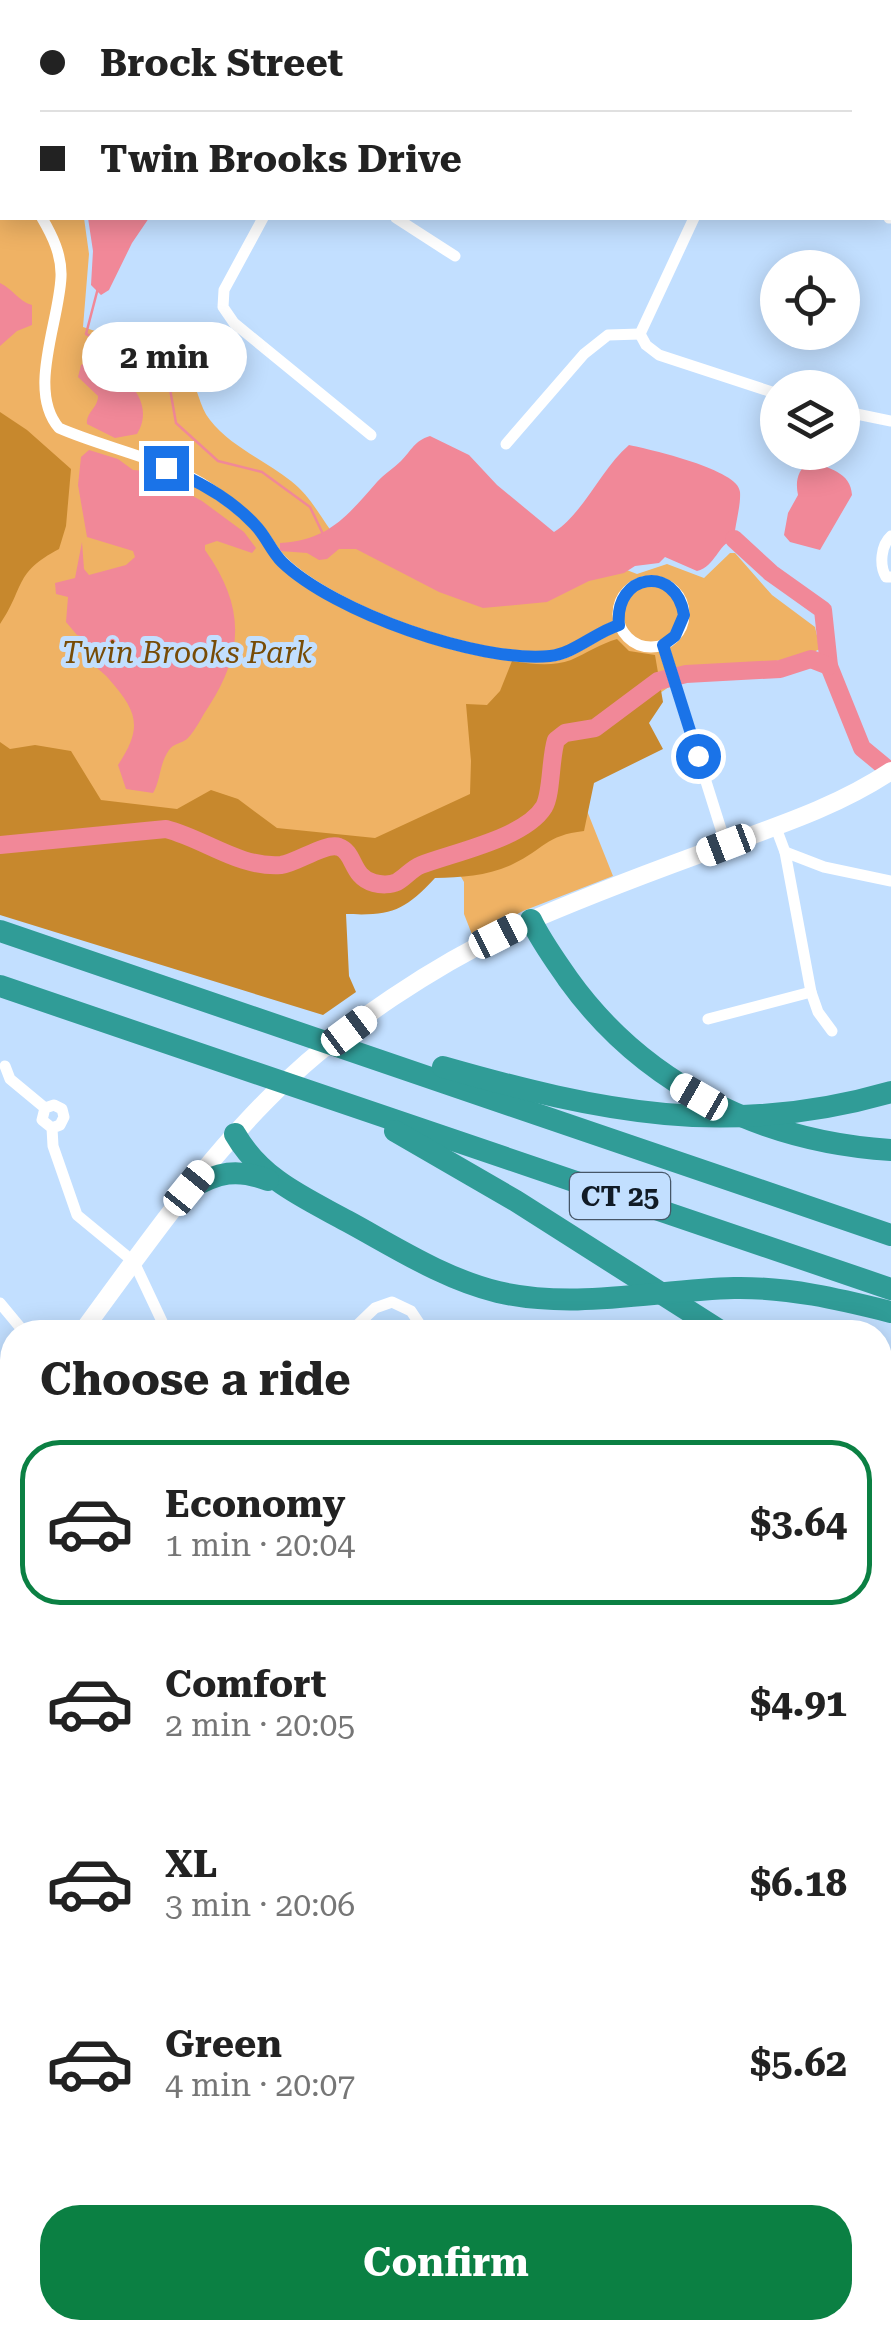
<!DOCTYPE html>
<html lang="en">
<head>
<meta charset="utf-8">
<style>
  :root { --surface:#fff; --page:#f6f6f6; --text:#222; --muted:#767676; --line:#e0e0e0; --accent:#0b8043 }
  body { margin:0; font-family:"Roboto Serif",serif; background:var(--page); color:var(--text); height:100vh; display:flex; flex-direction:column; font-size:38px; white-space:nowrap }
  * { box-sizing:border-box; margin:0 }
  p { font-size:32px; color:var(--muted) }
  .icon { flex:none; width:55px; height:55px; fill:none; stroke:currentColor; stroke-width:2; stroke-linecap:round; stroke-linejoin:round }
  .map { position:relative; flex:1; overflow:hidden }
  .sheet { position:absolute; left:0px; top:1320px; width:892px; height:1020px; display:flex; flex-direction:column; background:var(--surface); border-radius:40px 40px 0 0; box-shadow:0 5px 25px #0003 }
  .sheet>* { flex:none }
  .banner { position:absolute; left:0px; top:0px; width:892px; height:220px; box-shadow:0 5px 25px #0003; display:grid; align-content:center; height:220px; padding:0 40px; background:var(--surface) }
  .tools { position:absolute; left:760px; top:250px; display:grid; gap:20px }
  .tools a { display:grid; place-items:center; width:100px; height:100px; border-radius:50%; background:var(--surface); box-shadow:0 5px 25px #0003; font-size:50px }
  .end { position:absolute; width:45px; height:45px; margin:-22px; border:12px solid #1a73e8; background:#fff; box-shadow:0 0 0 5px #fff }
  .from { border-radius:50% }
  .bubble { position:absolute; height:70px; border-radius:35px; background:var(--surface); box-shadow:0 5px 25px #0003; font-size:32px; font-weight:700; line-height:70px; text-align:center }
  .car { position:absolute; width:30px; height:60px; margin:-30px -15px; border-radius:12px; box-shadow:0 0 8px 2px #0007; background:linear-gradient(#fff 24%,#345 0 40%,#fff 0 76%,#345 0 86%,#fff 0) }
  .banner b { display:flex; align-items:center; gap:35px; height:95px; font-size:38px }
  .banner b+b { border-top:2px solid var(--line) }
  .banner i { width:25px; height:25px; background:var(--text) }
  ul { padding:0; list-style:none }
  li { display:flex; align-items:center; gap:30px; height:165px; margin:0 20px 15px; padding:0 20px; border:5px solid transparent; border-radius:40px }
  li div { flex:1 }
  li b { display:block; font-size:38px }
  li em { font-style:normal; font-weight:700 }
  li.on { border-color:var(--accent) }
  li>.icon { width:90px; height:90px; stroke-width:1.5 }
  h2 { padding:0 40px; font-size:45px; line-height:120px }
  .primary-button { display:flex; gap:20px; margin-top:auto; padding:20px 40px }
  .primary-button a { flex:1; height:115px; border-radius:40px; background:var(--accent); color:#fff; font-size:40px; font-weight:700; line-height:115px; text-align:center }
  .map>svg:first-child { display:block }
  .green { fill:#efb264 }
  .forest { fill:#c7882d }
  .water { fill:#f18898 }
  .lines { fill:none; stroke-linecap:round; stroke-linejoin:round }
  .stream { stroke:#f18898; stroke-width:2.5 }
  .river { stroke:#f18898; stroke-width:18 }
  .minor { stroke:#fff; stroke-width:11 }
  .secondary { stroke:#fff; stroke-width:18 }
  .motorway { stroke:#309c97; stroke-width:22 }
  .route { stroke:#1a73e8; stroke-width:12 }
  .labels { text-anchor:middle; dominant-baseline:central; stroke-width:10; stroke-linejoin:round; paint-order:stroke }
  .shield { fill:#c2dfff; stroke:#465667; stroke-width:2.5 }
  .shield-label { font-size:28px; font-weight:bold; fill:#111b26 }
  .park-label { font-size:30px; font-style:italic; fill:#774c07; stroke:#c2dfff }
</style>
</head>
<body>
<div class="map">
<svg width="891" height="2340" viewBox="0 0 891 2340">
  <rect width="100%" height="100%" fill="#c2dfff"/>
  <path class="green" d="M0 56 2 218H84L89 254 83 327 125 341 161 370 212 346 226 327 238 338 187 371C198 386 199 407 210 420 231 447 265 460 291 481 312 497 322 521 339 541L619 567 637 574 667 564 704 578 730 553H735L772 595 815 627 820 649 807 655 679 680 615 724 562 748 613 876 523 911 473 937 464 914V882L453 863 0 854Z"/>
  <g class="forest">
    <path d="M0 412 27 430 71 469 66 526 59 549C13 573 25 588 0 624Z"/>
    <path d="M617 639 629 651 655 655 663 702 649 723 663 749 594 783 584 831C546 835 543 850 513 864 488 876 462 877 435 878 404 911 392 916 346 914L349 976 356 992 323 1015 0 915V742L10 749 35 745 71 751 101 800 177 809 211 790 238 799 277 828 375 838 470 794 471 761 466 704 487 705 500 691 512 661C531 664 552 667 571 660 587 653 600 644 617 639Z"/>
  </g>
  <g class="water">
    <polygon points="88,218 149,218 132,243 109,290 101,295 91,285 93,251"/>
    <path d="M0 283C13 289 18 301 32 305V325L17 331 0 346Z"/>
    <path d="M89 361C121 366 158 402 137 434L115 438 87 424C86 412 98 408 98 396L78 377 81 365Z"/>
    <path d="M430 436 469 455 497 485 554 532C583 514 601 469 629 445 649 449 740 470 740 492 741 506 735 524 734 539 717 545 716 566 697 571L665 557 659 563 635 566 624 573 589 581 547 602 483 608 439 592 356 549H339L327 559 319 560 307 553 280 551V543C329 540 346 517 377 482 384 474 393 469 401 461 412 450 414 441 430 436Z"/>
    <path d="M89 450 118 459 133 470 147 471 202 501 244 532 256 548 252 553 217 541 205 545V550C244 605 245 650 209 706 202 716 196 730 187 739 181 744 174 743 169 750 159 764 161 780 153 793L126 789 118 765C143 727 138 712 108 678 103 672 94 667 91 660 88 655 87 644 85 637L77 635 66 622 68 597 56 594 55 583 75 578 82 542 84 569 89 575 126 565 135 557 133 551 87 537 78 485 81 457Z"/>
    <path d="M809 461C828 468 851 472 852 495L820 550 790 542 784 535 788 513 798 495C795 480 798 471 809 461Z"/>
  </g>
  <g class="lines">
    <g class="stream">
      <polyline points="0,34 2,34"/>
      <polyline points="98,288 86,334 141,359 170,389 176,423 218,461 262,472 310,507 323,534"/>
      <polyline points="880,1472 891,1472"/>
      <polyline points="880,1707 891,1693"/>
    </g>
    <g class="river">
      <polyline points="734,539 771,573 823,610 829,666 862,748 891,772"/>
      <path d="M0 845 166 829C205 839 239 868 281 865 297 863 326 842 339 847 355 852 351 877 374 883 381 885 391 885 397 882 406 877 411 869 421 865 455 852 525 838 544 807 552 793 550 759 556 740L565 733 595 728 658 681 686 674 780 669 811 659 829 666"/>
    </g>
    <g class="minor">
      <polyline points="434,0 437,2"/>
      <polyline points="381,2 382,0"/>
      <polyline points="0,156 2,160"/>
      <path d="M42 218C52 235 62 255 61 277 59 323 27 391 59 428 102 447 162 459 201 483 220 495 240 509 255 525 266 536 271 550 282 561 334 612 478 663 550 656 574 654 596 632 619 625"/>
      <polyline points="263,218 224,290 223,307 234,323 371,435"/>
      <polyline points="396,218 455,256"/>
      <polyline points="889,218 891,218"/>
      <polyline points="640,334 646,345 659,355 778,394"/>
      <polyline points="640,334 694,218"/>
      <polyline points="842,411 891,421"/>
      <polyline points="506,444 584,354 608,335 640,334"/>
      <path d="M891 536C881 545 879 565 886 577H891"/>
      <circle cx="651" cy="614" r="33"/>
      <polyline points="663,645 726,845"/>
      <polyline points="776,828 785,852 811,992 818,1012 832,1031"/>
      <polyline points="785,852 824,867 891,881"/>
      <polyline points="708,1019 811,992"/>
      <polyline points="5,1066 10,1079 45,1108"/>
      <polyline points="52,1128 60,1125 64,1117 62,1109 54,1105 45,1108 42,1120 52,1128 53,1146 77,1215 134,1262 167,1332"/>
      <polyline points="0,1303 24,1332"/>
      <polyline points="350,1332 375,1308 392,1302 411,1311 425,1332"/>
      <polyline points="0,1908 12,1900"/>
      <polyline points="0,2061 12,2065"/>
      <polyline points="0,2257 12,2266"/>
      <polyline points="103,2328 124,2333 152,2328"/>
      <polyline points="197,2328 207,2340"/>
      <polyline points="630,2328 639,2340"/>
      <polyline points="779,2340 793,2328"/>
    </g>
    <g class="secondary">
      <path d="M82 1332C140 1253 197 1171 266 1101 337 1028 442 959 534 919 597 892 661 868 725 845 783 824 840 805 891 771"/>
      <polyline points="0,1447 12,1429"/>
      <polyline points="0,1722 12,1732"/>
      <polyline points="880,1977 891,1979"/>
    </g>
    <g class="motorway">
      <path d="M531 920C541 941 555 960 568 979 644 1085 762 1142 891 1150"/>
      <polyline points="0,931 891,1235"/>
      <polyline points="0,986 891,1289"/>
      <path d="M443 1067C601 1112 728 1139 891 1092"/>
      <polyline points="395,1131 516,1201 722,1332"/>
      <path d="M235 1134C261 1179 303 1197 347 1221 395 1247 444 1279 498 1292 575 1310 656 1290 734 1288 788 1287 839 1299 891 1312"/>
      <path d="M189 1189C218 1172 237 1168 268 1180"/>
      <polyline points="880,1434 891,1441"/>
    </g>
  </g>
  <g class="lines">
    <path class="route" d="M166 468C199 481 231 499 255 525 266 536 271 551 282 562 334 612 478 663 550 656 573 654 596 632 619 625 614 573 676 564 684 615L675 636 663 645 698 756"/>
  </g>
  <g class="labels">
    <rect class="shield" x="570" y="1173" width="100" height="46" rx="8"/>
    <g class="shield-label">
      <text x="620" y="1196">CT 25</text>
    </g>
    <g class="park-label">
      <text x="187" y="652">Twin Brooks Park</text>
    </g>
  </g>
</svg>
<div class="tools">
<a><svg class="icon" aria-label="locate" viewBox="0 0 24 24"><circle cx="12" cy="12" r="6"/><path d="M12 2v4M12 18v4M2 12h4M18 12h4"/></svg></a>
<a><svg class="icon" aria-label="layers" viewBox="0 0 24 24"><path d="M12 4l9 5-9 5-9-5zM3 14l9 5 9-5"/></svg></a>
</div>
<i class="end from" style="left:698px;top:756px"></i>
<i class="end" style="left:166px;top:468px"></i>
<div class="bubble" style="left:82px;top:322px;width:165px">2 min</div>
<i class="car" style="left:726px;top:845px;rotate:249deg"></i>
<i class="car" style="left:498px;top:936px;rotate:63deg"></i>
<i class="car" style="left:349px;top:1031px;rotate:53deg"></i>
<i class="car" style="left:699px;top:1097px;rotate:300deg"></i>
<i class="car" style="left:189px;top:1188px;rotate:39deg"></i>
<div class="banner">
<b><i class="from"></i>Brock Street</b>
<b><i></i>Twin Brooks Drive</b>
</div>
<section class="sheet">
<h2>Choose a ride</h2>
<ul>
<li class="on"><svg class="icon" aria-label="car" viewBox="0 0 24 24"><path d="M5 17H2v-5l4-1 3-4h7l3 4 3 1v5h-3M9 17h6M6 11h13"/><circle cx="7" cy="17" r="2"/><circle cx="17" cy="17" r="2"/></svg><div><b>Economy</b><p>1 min · 20:04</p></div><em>$3.64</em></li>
<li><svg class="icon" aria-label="car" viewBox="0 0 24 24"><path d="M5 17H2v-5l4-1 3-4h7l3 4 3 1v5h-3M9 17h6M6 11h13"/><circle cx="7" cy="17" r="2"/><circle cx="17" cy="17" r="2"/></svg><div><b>Comfort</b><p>2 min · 20:05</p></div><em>$4.91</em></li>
<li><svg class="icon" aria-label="car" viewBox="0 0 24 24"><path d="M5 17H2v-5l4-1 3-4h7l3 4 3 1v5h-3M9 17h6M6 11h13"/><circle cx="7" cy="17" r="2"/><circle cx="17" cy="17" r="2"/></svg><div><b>XL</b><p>3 min · 20:06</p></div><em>$6.18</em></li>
<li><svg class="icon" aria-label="car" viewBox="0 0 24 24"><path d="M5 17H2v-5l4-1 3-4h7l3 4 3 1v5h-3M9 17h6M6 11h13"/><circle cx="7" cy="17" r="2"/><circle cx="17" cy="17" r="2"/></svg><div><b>Green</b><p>4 min · 20:07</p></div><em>$5.62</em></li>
</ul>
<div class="primary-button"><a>Confirm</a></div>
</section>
</div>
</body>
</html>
